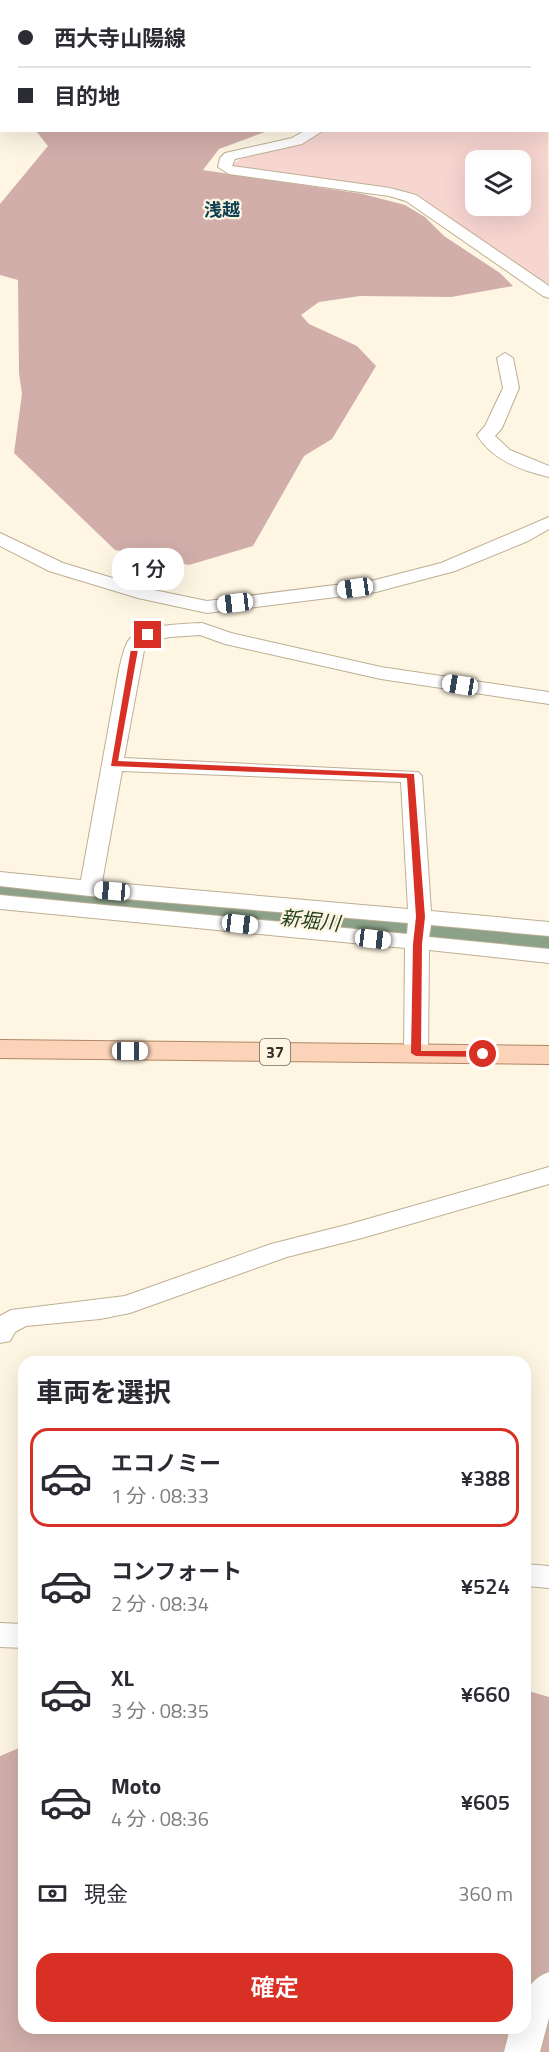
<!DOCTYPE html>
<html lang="ja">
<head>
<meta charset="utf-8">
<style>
  :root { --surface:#fff; --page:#f7f7f7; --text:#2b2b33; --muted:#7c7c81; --line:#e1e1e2; --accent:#d93025 }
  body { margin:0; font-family:"Titillium Web","Noto Sans JP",sans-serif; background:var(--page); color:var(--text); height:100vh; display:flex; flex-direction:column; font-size:22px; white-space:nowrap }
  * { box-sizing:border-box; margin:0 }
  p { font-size:20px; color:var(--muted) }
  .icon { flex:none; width:33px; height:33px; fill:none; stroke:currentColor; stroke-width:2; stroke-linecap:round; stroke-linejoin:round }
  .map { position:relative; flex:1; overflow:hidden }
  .side { position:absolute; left:18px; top:1356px; width:513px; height:678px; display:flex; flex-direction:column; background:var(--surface); border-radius:18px; box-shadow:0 6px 24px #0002 }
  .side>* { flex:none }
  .hud { position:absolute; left:0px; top:0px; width:549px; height:132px; box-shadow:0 6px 24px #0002; display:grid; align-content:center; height:132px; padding:0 18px; background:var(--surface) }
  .controls { position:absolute; left:465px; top:150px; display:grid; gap:12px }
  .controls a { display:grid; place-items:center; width:66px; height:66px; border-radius:12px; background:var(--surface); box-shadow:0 6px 24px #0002; font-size:30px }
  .end { position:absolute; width:27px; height:27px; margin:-14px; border:8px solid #d93025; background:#fff; box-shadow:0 0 0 3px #fff }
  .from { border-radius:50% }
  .bubble { position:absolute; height:42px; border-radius:18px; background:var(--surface); box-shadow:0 6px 24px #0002; font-size:20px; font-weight:600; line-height:42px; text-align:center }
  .car { position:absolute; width:18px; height:36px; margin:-18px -9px; border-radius:8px; box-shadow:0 0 4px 2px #0007; background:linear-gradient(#fff 24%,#345 0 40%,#fff 0 76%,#345 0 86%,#fff 0) }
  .hud b { display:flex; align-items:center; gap:21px; height:57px; font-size:22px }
  .hud b+b { border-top:2px solid var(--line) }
  .hud i { width:15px; height:15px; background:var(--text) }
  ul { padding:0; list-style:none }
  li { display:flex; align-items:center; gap:18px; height:99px; margin:0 12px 9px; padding:0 6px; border:3px solid transparent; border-radius:18px }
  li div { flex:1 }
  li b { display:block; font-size:22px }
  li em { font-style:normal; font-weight:600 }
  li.on { border-color:var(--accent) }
  li>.icon { width:54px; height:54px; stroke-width:1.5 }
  h2 { padding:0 18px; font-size:27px; line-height:72px }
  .pay { display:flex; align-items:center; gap:15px; height:66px; padding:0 18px; font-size:22px }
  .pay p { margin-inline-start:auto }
  .action { display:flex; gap:12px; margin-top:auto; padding:12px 18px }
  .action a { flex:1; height:69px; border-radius:18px; background:var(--accent); color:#fff; font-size:24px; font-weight:600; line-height:69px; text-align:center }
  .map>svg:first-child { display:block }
  .green { fill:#f7d5d1; fill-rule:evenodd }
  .forest { fill:#d1aeaa }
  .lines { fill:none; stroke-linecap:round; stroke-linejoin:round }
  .stream { stroke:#727f6b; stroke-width:4 }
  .river { fill:#8ca189; fill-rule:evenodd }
  .minor-casing { stroke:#beaf92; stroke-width:2 }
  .major-casing { stroke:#b28767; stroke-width:2 }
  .highway-casing { stroke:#b28767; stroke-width:1 }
  .minor { fill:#fff; fill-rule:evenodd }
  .major { fill:#fad3b9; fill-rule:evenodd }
  .highway { fill:#f6b68b; fill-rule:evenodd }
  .route { fill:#d93025 }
  .labels { text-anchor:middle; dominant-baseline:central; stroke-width:4.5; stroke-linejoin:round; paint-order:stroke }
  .shield { fill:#fef5e3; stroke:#716a5d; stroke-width:1.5 }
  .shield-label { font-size:16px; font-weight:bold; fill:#352f24 }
  .far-quarter-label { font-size:18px; font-weight:bold; fill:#0e4053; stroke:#fef5e3 }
  .water-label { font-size:20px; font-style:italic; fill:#1f3f1b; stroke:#fef5e3 }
</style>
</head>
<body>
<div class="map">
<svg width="549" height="2052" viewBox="0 0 549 2052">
  <rect width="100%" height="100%" fill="#fef5e3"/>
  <path class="green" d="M548 125 549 285 421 199 235 170 231 166 243 157 290 147 326 131 548 130ZM476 160H520V206H476Z"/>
  <g class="forest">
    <polygon points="270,130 219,149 203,170 363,194 405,205 425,217 444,236 500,273 513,286 451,297 360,296 319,302 301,315 309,324 357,346 376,366 332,439 304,456 253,546 189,565 115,550 14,453 22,394 19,373 18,280 0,275 0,204 48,146 36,131"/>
    <polygon points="525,1690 549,1697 549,2052 0,2052 0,1756 24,1746 24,2028 525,2028"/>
  </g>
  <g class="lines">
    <polyline class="stream" points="466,0 473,2"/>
    <polygon class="river" points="0,879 549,931 549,955 0,901"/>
    <g class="minor-casing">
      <g id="minor">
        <polygon points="5,0 19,0 4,2"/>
        <polygon points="279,0 296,0 297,2 280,2"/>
        <polygon points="432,0 449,0 450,2 433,2"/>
        <polygon points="548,23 549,23 549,32 548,31"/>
        <rect x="548" y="105" width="1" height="9"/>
        <polygon points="306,130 324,130 302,144 235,159 232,166 390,188 416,195 549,286 549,298 543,296 406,201 389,196 229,174 218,167 220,158 225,153 292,138"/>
        <path d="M505 353 513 358 519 388 502 428 495 436 510 450 549 466V477C522 471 492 460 477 435L485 426 503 388 497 358Z"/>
        <polygon points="549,517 549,529 528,541 455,571 376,592 207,613 138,598 49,571 0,546 0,533 63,563 149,589 207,601 375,580 441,563"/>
        <path d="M202 623 231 633 381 667 549 692V704L381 679 225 644 200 635 170 637 149 641 145 645 124 758 418 772 422 776 431 911 549 922V936L431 925 429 937 549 949V963L429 950 428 1054 425 1059 416 1061 407 1059 404 1054 405 948 0 909V895L407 934 408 923 90 896 0 886V872L81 880 119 670C121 661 123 651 127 643 136 624 184 624 202 623ZM122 771 401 782 408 909 102 882Z"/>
        <polygon points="549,1167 549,1184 362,1238 287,1257 130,1313 100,1319 26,1326 15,1332 10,1341 0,1343 0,1316 11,1310 125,1296 271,1244 350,1224"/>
        <polygon points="525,1564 549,1566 549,1588 525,1586"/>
        <polygon points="0,1623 24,1624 24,1648 0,1647"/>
        <path d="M549 1972V2018L540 2052H504L510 2028H525C525 2003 521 1982 549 1972Z"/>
      </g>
    </g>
    <g class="major-casing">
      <polygon id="major" points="0,1040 549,1046 549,1064 0,1058"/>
    </g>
    <g class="highway-casing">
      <g id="highway">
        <polygon points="181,0 202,0 203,2 182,2"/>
        <polygon points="228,0 248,0 249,2 229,2"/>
        <polygon points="548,88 549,89 549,101 548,100"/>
      </g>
    </g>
    <use href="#minor" class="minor"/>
    <use href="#major" class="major"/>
    <use href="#highway" class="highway"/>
  </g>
  <polygon class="route" points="146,633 152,635 139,644 118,761 414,774 425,917 422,944 421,1051 483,1051 486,1052 486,1057 416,1056 411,1053 413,944 416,917 407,778 111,766 132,643"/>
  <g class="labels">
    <rect class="shield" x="260" y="1039" width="30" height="26" rx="4.5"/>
    <g class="shield-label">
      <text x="275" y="1052">37</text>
    </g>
    <g class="far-quarter-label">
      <text x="222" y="209">浅越</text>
    </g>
    <g class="water-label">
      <text transform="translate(310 920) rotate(6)">新堀川</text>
    </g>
  </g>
</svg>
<div class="controls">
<a><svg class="icon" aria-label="layers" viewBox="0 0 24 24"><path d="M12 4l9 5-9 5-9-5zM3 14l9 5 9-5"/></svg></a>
</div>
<i class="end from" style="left:483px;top:1054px"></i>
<i class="end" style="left:148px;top:635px"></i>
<div class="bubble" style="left:112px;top:548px;width:72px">1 分</div>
<i class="car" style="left:355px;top:588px;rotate:262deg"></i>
<i class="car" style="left:235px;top:603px;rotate:263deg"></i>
<i class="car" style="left:460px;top:685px;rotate:279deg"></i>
<i class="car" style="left:112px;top:891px;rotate:275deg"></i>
<i class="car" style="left:240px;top:924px;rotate:97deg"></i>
<i class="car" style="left:373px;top:939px;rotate:97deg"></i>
<i class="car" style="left:130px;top:1051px;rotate:90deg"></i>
<div class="hud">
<b><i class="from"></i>西大寺山陽線</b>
<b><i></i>目的地</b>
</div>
<section class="side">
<h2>車両を選択</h2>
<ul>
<li class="on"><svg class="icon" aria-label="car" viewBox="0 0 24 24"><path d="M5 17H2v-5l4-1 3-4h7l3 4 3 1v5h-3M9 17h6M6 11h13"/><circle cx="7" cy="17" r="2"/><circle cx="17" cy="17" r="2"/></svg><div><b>エコノミー</b><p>1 分 · 08:33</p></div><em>¥388</em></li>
<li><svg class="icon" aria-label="car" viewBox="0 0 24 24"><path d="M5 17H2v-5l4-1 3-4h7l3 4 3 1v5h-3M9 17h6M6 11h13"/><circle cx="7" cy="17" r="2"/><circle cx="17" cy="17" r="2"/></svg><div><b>コンフォート</b><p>2 分 · 08:34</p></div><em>¥524</em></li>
<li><svg class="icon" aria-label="car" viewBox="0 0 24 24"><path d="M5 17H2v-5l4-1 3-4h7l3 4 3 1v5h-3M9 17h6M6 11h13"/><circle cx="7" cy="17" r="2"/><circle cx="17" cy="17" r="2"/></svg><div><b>XL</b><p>3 分 · 08:35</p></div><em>¥660</em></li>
<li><svg class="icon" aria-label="car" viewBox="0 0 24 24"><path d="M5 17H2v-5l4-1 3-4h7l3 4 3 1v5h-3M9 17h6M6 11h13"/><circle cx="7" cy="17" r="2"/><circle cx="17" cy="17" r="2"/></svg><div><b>Moto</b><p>4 分 · 08:36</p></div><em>¥605</em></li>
</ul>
<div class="pay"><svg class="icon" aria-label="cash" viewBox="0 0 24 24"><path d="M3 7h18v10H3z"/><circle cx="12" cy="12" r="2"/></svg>現金<p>360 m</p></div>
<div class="action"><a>確定</a></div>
</section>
</div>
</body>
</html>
